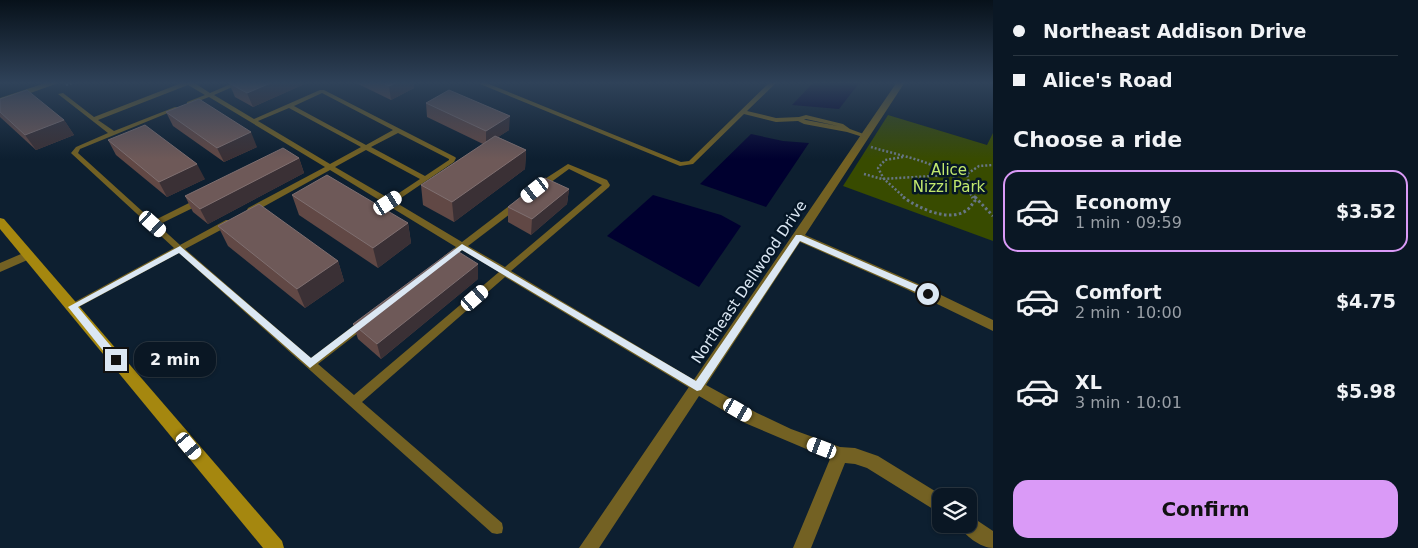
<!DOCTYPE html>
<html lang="en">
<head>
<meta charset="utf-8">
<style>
  :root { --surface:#0a1724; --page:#13202c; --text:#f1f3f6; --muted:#999fa6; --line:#2a3641; --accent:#da9af7 }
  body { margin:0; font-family:"DejaVu Sans",sans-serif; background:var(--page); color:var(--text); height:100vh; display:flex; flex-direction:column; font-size:19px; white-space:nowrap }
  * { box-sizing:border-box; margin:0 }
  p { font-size:16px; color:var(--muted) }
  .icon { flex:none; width:28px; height:28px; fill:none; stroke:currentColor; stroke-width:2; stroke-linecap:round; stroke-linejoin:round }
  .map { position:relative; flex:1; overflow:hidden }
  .side { display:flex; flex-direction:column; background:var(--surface); width:425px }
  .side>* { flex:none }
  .banner { display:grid; align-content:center; height:110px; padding:0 20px; background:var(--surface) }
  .fabs { position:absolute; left:932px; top:488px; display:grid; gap:10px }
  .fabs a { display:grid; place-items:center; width:45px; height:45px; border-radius:10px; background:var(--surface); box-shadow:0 1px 4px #0004,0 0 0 1px var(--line); font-size:25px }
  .end { position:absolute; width:22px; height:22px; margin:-11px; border:6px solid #dbe7f3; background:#111; box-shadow:0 0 0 2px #111 }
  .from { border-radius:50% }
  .bubble { position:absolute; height:35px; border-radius:15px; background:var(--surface); box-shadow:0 1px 4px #0004,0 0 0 1px var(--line); font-size:16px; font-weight:600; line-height:35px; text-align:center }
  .car { position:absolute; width:15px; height:30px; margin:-15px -8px; border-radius:6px; box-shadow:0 0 4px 1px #0007; background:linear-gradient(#fff 24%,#345 0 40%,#fff 0 76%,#345 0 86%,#fff 0) }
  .banner b { display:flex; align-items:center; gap:18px; height:48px; font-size:19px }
  .banner b+b { border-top:1px solid var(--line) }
  .banner i { width:12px; height:12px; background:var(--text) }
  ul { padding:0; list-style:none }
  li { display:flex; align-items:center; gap:15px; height:82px; margin:0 10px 8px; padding:0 10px; border:2px solid transparent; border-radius:15px }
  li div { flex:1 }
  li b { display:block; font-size:19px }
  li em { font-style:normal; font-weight:600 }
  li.active { border-color:var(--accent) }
  li>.icon { width:45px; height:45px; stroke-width:1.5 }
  h2 { padding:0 20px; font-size:22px; line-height:60px }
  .button { display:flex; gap:10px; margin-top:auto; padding:10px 20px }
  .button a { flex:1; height:58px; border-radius:15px; background:var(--accent); color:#111; font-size:20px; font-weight:600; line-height:58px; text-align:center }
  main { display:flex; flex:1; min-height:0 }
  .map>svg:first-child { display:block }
  .green { fill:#384b00 }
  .water { fill:#00002f }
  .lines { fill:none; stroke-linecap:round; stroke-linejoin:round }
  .path-far1 { stroke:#677685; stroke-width:2.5; stroke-dasharray:2 2; stroke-linecap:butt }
  .path { stroke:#677685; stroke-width:3; stroke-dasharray:2.5 2.5; stroke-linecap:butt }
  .service { fill:#736123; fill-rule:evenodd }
  .minor { fill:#736123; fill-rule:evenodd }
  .secondary { fill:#a5870f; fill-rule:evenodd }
  .wall { fill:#614845 }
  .shaded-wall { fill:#3a3035 }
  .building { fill:#6e5958; stroke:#7f6f70 }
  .route { fill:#dbe7f3 }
  .labels { text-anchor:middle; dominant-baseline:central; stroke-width:5; stroke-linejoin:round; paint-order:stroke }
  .park-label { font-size:15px; fill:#c2e86e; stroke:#051626 }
  .street-label { font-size:15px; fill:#dbe7f3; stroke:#051626 }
</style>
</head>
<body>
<main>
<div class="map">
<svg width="993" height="548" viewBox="0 0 993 548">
  <rect width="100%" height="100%" fill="#0d1f30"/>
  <polygon class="green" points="888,115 987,145 993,133 993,241 843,186"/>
  <g class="water">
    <polygon points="814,82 860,82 839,109 792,105"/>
    <polygon points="751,134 783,141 809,143 766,207 700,184"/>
    <polygon points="653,195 721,215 741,226 699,287 607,236"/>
  </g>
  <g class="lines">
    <g class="path-far1">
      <polyline points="66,85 75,82"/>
      <path d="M871 147C907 158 953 163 973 198"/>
      <polyline points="903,157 885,160 878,168 884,179 905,198"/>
      <polyline points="864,174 882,179 949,175"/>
      <polyline points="970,189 967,174 979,166 993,165"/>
      <polyline points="974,196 976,198"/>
    </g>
    <g class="path">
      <path d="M903 197C918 208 949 223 967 210 970 208 972 204 975 201L972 197"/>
      <polyline points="975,197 993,216"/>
    </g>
    <g class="service">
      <path d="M184 82H193L210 93 235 82H244L214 95 254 119 320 90H324L455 157 456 158 454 162 395 202 462 242 513 203H519L520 205 519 207 468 246 505 267 602 185 569 169 543 188H537V184L568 164 607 180 610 185 609 187 511 271 701 384 702 387 701 390 697 392 693 390 505 277 362 402 502 523 503 528 502 533 497 534 492 533 179 253 75 309H69L67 307 69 305 174 248 72 154 71 153 76 147 108 133 58 94 63 93 94 117ZM188 85 205 95 187 102V104H191L209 97 325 167 248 208 247 210 248 212H254L330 170 456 247 444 256 443 258 444 260H450L462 250 499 272 354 395 318 364 367 326 369 323 367 320H361L311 358 185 249 232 224 233 222 232 220H226L180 245 158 225 203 203 204 201 203 199H197L153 221 78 153 80 149 180 108 175 107 114 131 98 120ZM322 93 393 130 366 145 294 106ZM289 108 361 147 330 164 258 121ZM398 133 449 159V160L425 176 371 147ZM366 150 420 179 390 199 335 167Z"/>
      <path d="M475 82H484L681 162 689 161 770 82H777L747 111 776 118 799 117 806 115 843 124 850 129 869 136 866 138 847 132 804 124 798 121 776 122 744 114 693 164 680 166ZM804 119H806L838 126 806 120Z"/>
    </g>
    <g class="minor">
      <polygon points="48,82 61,82 0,104 0,98"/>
      <polygon points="897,82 905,82 805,235 916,283 993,320 993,331 906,289 800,242 706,385 757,413 791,429 840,447 855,448 878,456 943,496 941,496 941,514 867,468 855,464 845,463 811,548 793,548 830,459 745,423 699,396 599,548 579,548"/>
      <polygon points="28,251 34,255 32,258 0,272 0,263"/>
      <path d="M969 515 993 531V548C981 548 963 535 959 524H969Z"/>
    </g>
    <polygon class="secondary" points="0,218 4,219 282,541 284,548 263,548 0,229"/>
  </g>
  <g class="wall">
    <polygon points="309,82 253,107 235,97 229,83"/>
    <polygon points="354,82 414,82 414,88 391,100"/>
    <polygon points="0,99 64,120 74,135 36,150 0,117"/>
    <polygon points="426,103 509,130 498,137 526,150 525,169 454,222 423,205 421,185 483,144 427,117"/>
    <polygon points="166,112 257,147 224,162 173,126"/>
    <polygon points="108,140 205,179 167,197 116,155"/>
    <polygon points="299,158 304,173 208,224 193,212 185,196"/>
    <polygon points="569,189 567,204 531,235 508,222 508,207"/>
    <polygon points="292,195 408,223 411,243 378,268 299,215"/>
    <polygon points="218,226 338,261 344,281 305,308 228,246"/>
    <polygon points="478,279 381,359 358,339 353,324"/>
  </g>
  <g class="shaded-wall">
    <polygon points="273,82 309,82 253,107 247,93"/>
    <polygon points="397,82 414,82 414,88 391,100 389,86"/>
    <polygon points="510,116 509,130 486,145 486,131"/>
    <polygon points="64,120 74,135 36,150 25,135"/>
    <polygon points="251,132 257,147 224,162 217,148"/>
    <polygon points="526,150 525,169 454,222 452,202"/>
    <polygon points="299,158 304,173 208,224 200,209"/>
    <polygon points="197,164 205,179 167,197 159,182"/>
    <polygon points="569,189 567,204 531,235 532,219"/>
    <polygon points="408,223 411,243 378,268 373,248"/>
    <polygon points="338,261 344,281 305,308 297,289"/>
    <polygon points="478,264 478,279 381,359 377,344"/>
  </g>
  <g class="building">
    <polygon points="232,82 273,82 247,93 229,83"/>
    <polygon points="381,82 397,82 389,86"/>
    <polygon points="27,90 64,120 25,135 0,112 0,99"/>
    <polygon points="449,90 510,116 486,131 426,103"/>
    <polygon points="199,99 251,132 217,148 166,112"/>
    <polygon points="145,125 197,164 159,182 108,140"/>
    <polygon points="495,136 526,150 452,202 421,185"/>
    <polygon points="283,148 299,158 200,209 185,196"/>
    <polygon points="327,175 408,223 373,248 292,195"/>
    <polygon points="545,178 569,189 532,219 508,207"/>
    <polygon points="259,204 338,261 297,289 218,226"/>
    <polygon points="454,249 478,264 377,344 353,324"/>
  </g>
  <linearGradient id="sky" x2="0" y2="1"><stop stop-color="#07111a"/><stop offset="0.52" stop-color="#2f4259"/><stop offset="1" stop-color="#2f4259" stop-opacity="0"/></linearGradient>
  <rect width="993" height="159" fill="url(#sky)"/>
  <polygon class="route" points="796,235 801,235 931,291 932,294 928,297 925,296 800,241 701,390 697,391 462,250 310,368 179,253 78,307 120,357 120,363 113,363 68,307 180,246 311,358 462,244 696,381"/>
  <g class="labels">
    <g class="park-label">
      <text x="949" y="170">Alice<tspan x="949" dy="17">Nizzi Park</tspan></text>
    </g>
    <g class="street-label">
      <text transform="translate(749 282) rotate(-56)">Northeast Dellwood Drive</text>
    </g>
  </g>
</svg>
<div class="fabs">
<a><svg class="icon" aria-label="layers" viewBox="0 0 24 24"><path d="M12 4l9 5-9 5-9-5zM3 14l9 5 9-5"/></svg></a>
</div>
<i class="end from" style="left:928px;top:294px"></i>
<i class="end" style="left:116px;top:360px"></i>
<div class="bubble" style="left:134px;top:342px;width:82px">2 min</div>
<i class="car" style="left:535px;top:190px;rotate:232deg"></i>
<i class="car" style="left:388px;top:203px;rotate:57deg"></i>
<i class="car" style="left:153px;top:224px;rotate:132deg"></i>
<i class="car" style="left:475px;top:298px;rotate:49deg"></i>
<i class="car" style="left:738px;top:410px;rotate:120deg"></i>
<i class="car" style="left:189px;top:446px;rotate:140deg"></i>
<i class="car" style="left:822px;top:448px;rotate:291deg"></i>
</div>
<section class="side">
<div class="banner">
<b><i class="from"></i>Northeast Addison Drive</b>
<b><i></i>Alice's Road</b>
</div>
<h2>Choose a ride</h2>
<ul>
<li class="active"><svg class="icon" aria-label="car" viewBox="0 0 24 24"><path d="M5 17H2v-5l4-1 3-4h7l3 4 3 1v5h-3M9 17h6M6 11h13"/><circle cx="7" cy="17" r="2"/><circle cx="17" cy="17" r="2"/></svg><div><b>Economy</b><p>1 min · 09:59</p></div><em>$3.52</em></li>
<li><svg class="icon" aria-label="car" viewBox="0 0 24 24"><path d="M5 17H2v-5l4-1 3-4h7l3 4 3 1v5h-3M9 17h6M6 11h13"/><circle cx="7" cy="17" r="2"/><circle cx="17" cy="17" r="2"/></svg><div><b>Comfort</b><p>2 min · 10:00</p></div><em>$4.75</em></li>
<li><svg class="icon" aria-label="car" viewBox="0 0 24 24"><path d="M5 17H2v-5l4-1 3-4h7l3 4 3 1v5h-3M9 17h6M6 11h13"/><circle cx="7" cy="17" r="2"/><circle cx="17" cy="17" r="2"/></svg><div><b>XL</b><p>3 min · 10:01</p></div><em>$5.98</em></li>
</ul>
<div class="button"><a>Confirm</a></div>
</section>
</main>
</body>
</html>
